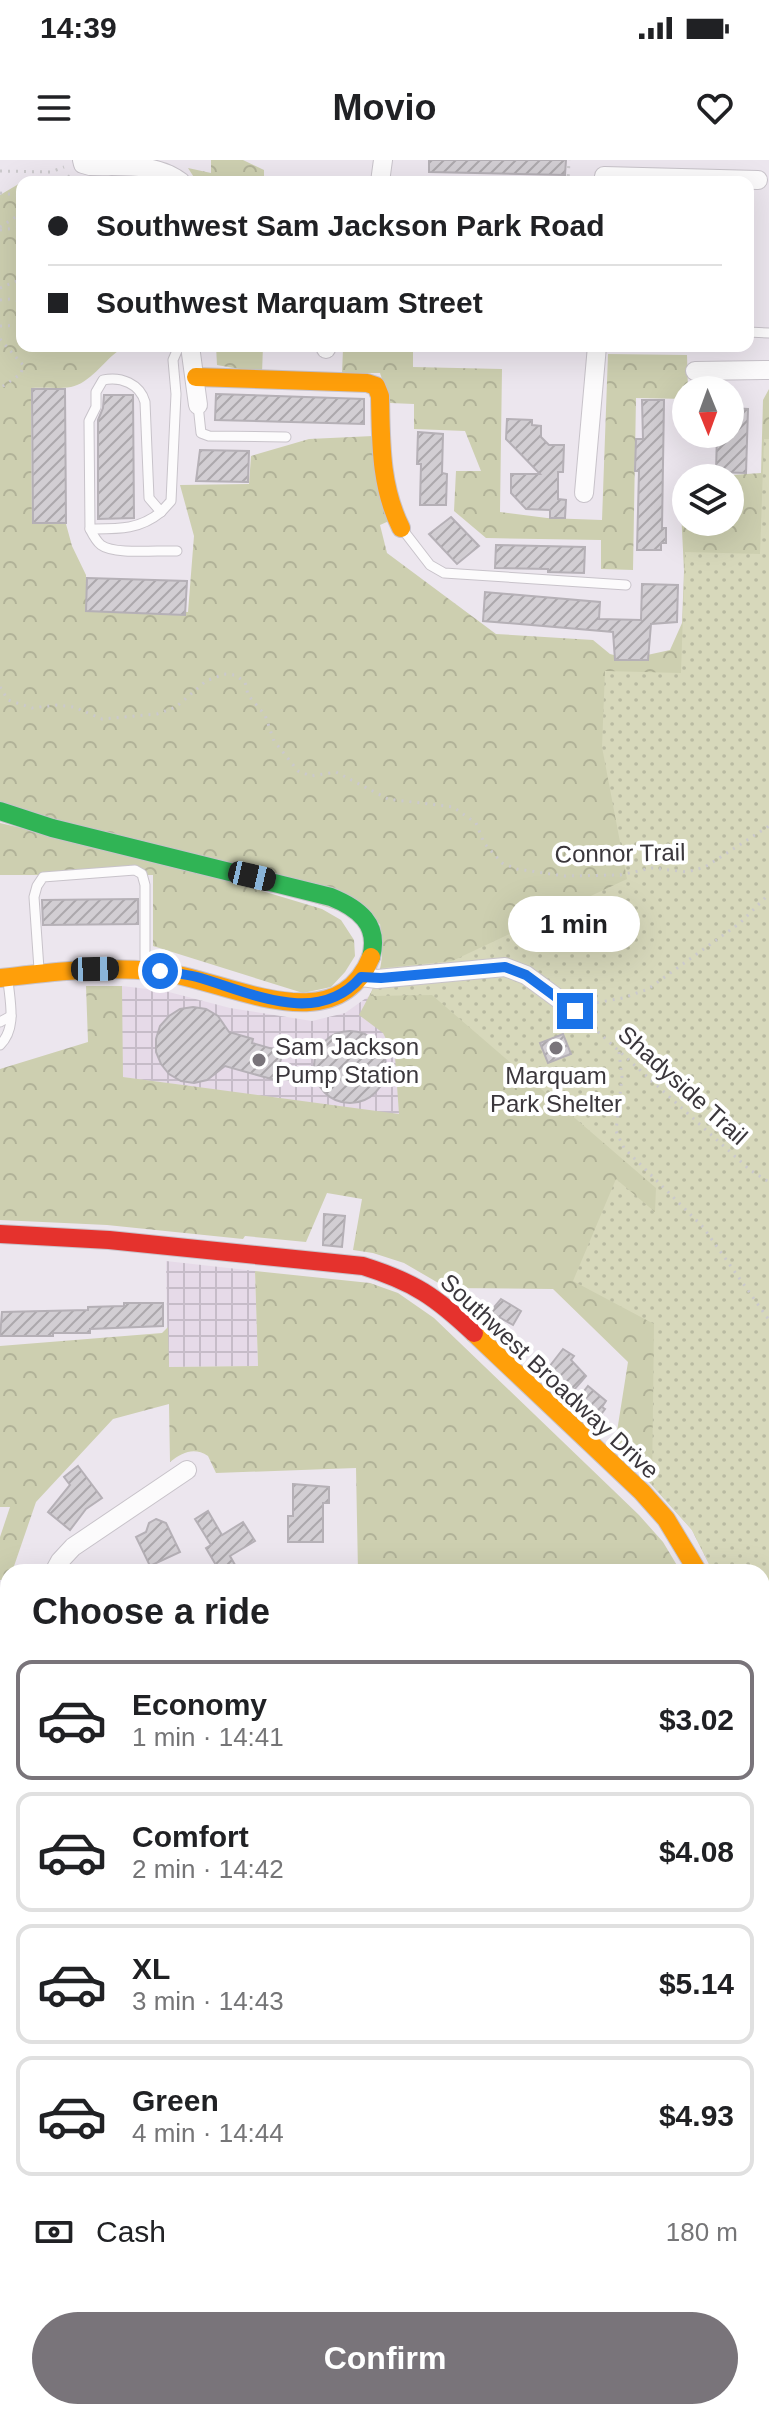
<!DOCTYPE html>
<html lang="en">
<head>
<meta charset="utf-8">
<style>
  :root { --surface:#fff; --page:#f2f2f2; --text:#202124; --muted:#757577; --line:#e0e0e0; --accent:#79747a }
  body { margin:0; font-family:Arial,sans-serif; background:var(--page); color:var(--text); height:100vh; display:flex; flex-direction:column; font-size:30px; white-space:nowrap }
  * { box-sizing:border-box; margin:0 }
  p { font-size:26px; color:var(--muted) }
  .icon { flex:none; width:44px; height:44px; fill:none; stroke:currentColor; stroke-width:2; stroke-linecap:round; stroke-linejoin:round }
  .map { position:relative; flex:1; overflow:hidden }
  .details { position:absolute; left:0px; top:1404px; width:770px; height:856px; display:flex; flex-direction:column; background:var(--surface); border-radius:24px 24px 0 0; box-shadow:0 8px 32px #0002 }
  .details>* { flex:none }
  .guide { position:absolute; left:16px; top:16px; width:738px; height:176px; border-radius:16px; box-shadow:0 8px 32px #0002; display:grid; align-content:center; height:176px; padding:0 32px; background:var(--surface) }
  .needle { width:52px; rotate:179deg }
  .controls { position:absolute; left:672px; top:216px; display:grid; gap:16px }
  .controls a { display:grid; place-items:center; width:72px; height:72px; border-radius:50%; background:var(--surface); box-shadow:0 8px 32px #0002; font-size:40px }
  .end { position:absolute; width:36px; height:36px; margin:-18px; border:10px solid #1a73e8; background:#fff; box-shadow:0 0 0 4px #fff }
  .from { border-radius:50% }
  .bubble { position:absolute; height:56px; border-radius:28px; background:var(--surface); box-shadow:0 8px 32px #0002; font-size:26px; font-weight:800; line-height:56px; text-align:center }
  .car { position:absolute; width:24px; height:48px; margin:-24px -12px; border-radius:10px; box-shadow:0 0 6px 2px #0007; background:linear-gradient(#222 24%,#8ab4d8 0 40%,#222 0 76%,#8ab4d8 0 86%,#222 0) }
  .guide b { display:flex; align-items:center; gap:28px; height:76px; font-size:30px }
  .guide b+b { border-top:2px solid var(--line) }
  .guide i { width:20px; height:20px; background:var(--text) }
  ul { padding:0; list-style:none }
  li { display:flex; align-items:center; gap:24px; height:120px; margin:0 16px 12px; padding:0 16px; border:4px solid var(--line); border-radius:16px }
  li div { flex:1 }
  li b { display:block; font-size:30px }
  li em { font-style:normal; font-weight:800 }
  li.selected { border-color:var(--accent) }
  li>.icon { width:72px; height:72px; stroke-width:1.5 }
  h2 { padding:0 32px; font-size:36px; line-height:96px }
  .pay { display:flex; align-items:center; gap:20px; height:88px; padding:0 32px; font-size:30px }
  .pay p { margin-inline-start:auto }
  .primary-button { display:flex; gap:16px; margin-top:auto; padding:16px 32px }
  .primary-button a { flex:1; height:92px; border-radius:48px; background:var(--accent); color:#fff; font-size:32px; font-weight:800; line-height:92px; text-align:center }
  .status { display:flex; justify-content:space-between; align-items:center; height:56px; padding:0 40px; background:var(--surface); direction:ltr }
  .status svg { height:22px; fill:currentColor }
  header { display:flex; justify-content:space-between; align-items:center; height:104px; padding:0 32px; background:var(--surface); font-size:36px; font-weight:800 }
  .map>svg:first-child { display:block }
  .industrial { fill:url(#industrial-grid) }
  .forest { fill:url(#forest-crowns) }
  .park { fill:url(#park-dots) }
  .building { fill:url(#building-hatch); stroke:#b5b0b6; stroke-width:2 }
  .lines { fill:none; stroke-linecap:round; stroke-linejoin:round }
  .lane-casing { stroke:#c8c3ca; stroke-width:11 }
  .street-casing { stroke:#c8c3ca; stroke-width:20 }
  .fast-casing { stroke:#c8c3ca; stroke-width:20 }
  .slow-casing { stroke:#c8c3ca; stroke-width:20 }
  .jam-casing { stroke:#c8c3ca; stroke-width:20 }
  .path { stroke:#cbc9cc; stroke-width:3; stroke-dasharray:2 6; stroke-linecap:butt }
  .lane { stroke:#fcfbfc; stroke-width:9 }
  .street { stroke:#fcfbfc; stroke-width:18 }
  .fast { stroke:#30b455; stroke-width:18 }
  .slow { stroke:#ff9f0a; stroke-width:18 }
  .jam { stroke:#e5322d; stroke-width:18 }
  .route { stroke:#1a73e8; stroke-width:10 }
  .poi-dot { fill:#79747a; stroke:#fff; stroke-width:3 }
  .labels { text-anchor:middle; dominant-baseline:central; stroke-width:8; stroke-linejoin:round; paint-order:stroke }
  .street-label { font-size:24px; fill:#3b373c; stroke:#fff }
  .poi-label { font-size:24px; fill:#3b373c; stroke:#fff; text-anchor:start }
</style>
</head>
<body>
<div class="status"><b>14:39</b><svg viewBox="0 0 49 12"><path d="M0 12V9h3v3zM5 12V6h3v6zM10 12V3h3v9zM15 12V0h3v12zM26 1h20v11H26zM47 4h2v5h-2z"/></svg></div>
<header><svg class="icon" aria-label="menu" viewBox="0 0 24 24"><path d="M4 6h16M4 12h16M4 18h16"/></svg>Movio<svg class="icon" aria-label="heart" viewBox="0 0 24 24"><path d="M12 20l-8-8c-3-5 5-10 8-4 3-6 11-1 8 4z"/></svg></header>
<div class="map">
<svg width="769" height="2260" viewBox="0 0 769 2260">
  <defs>
    <pattern id="industrial-grid" width="8" height="8" patternUnits="userSpaceOnUse" patternTransform="scale(2)"><rect width="8" height="8" fill="#e6dae8"/><path d="M0 4h8M4 0v8" fill="none" stroke="#c6bcc8"/></pattern>
    <pattern id="forest-crowns" width="20" height="18" patternUnits="userSpaceOnUse" patternTransform="scale(2)"><rect width="20" height="18" fill="#cdcfb0"/><path d="M2 6a3 3 0 1 1 6 0M12 15a3 3 0 1 1 6 0" fill="none" stroke="#b1b298"/></pattern>
    <pattern id="park-dots" width="8" height="8" patternUnits="userSpaceOnUse" patternTransform="scale(2)"><rect width="8" height="8" fill="#d7d8bb"/><path d="M2 2h.1M6 6h.1" fill="none" stroke="#b9baa2" stroke-width="1.8" stroke-linecap="round"/></pattern>
    <pattern id="building-hatch" width="6" height="6" patternUnits="userSpaceOnUse" patternTransform="scale(2)"><rect width="6" height="6" fill="#d2ced3"/><path d="M-1 1l2-2M0 6l6-6M5 7l2-2" fill="none" stroke="#aca8ac"/></pattern>
  </defs>
  <rect width="100%" height="100%" fill="#ece6ee"/>
  <g class="industrial">
    <polygon points="122,826 165,831 230,848 312,861 345,853 369,836 432,835 399,955 122,917"/>
    <polygon points="166,1101 255,1111 258,1206 168,1207"/>
  </g>
  <g class="forest">
    <polygon points="211,0 243,0 264,10 264,22 197,22 188,8 211,13"/>
    <path d="M22 22V186H118V191C103 202 90 223 71 227 58 229 43 227 31 228L32 364H66L72 386 86 415V449L188 452 194 376 180 325 249 324 251 296 309 279 373 276 389 361 380 365 387 393 496 474 593 480 610 494 629 499 670 490 682 463 684 411 680 329 686 321V362H730V318H688L761 313 763 240 769 229V1499L762 1495V1412H713L692 1370 615 1284 628 1202 553 1129 447 1128 404 1103 373 1093 353 1090 362 1039 327 1033 306 1082 245 1076 243 1079 107 1065 0 1060V909L88 882 86 826H122L123 917 399 954 395 897 383 873 359 855C379 818 386 807 380 764L0 642V35Z"/>
    <polygon points="216,186 263,186 262,213 217,205"/>
    <polygon points="355,186 413,186 413,207 502,209 500,352 547,358 602,360 608,194 687,195 688,230 686,230 686,239 636,238 633,410 601,409 601,380 486,378 454,351 456,311 481,311 465,271 414,269 414,244 390,243 380,213 342,213 343,189"/>
    <polygon points="0,663 163,701 322,749 341,760 354,780 355,796 345,812 331,827 303,833 153,786 153,715 0,715"/>
    <path d="M255 1111 370 1123 398 1133 434 1158 639 1355 663 1382 681 1412H358L356 1308 216 1313 208 1296C194 1287 183 1292 170 1302L169 1244 113 1259 36 1342 12 1412H8V1420H0V1377L10 1347H0V1186L162 1173 168 1167 169 1207 258 1206Z"/>
    <polygon points="762,1652 769,1652 769,1866 762,1861"/>
    <polygon points="762,1899 769,1904 769,2260 688,2260 688,2252 762,2252"/>
  </g>
  <polygon class="park" points="764,279 769,279 769,1429 762,1429 762,1412 713,1412 692,1370 652,1325 654,1164 573,1121 616,1019 655,1052 656,1028 432,835 370,836 382,808 452,801 627,719 602,587 605,511 681,513 685,392 760,394"/>
  <g class="building">
    <polygon points="429,0 566,0 565,15 429,12"/>
    <polygon points="32,229 65,229 66,363 33,363"/>
    <polygon points="216,234 364,239 364,264 215,260"/>
    <polygon points="104,235 133,235 134,358 98,359 98,260 103,248"/>
    <polygon points="642,240 664,240 662,368 666,368 666,383 661,383 661,390 637,390 639,311 635,311 636,279 643,279"/>
    <polygon points="730,248 748,249 746,313 716,312 717,274 730,274"/>
    <polygon points="507,259 532,260 532,265 541,266 541,277 549,285 564,285 563,312 558,312 558,339 566,340 565,358 550,358 550,350 526,349 511,333 511,314 540,314 506,279"/>
    <polygon points="418,272 443,274 442,313 447,314 446,345 420,345 421,304 417,304"/>
    <polygon points="200,290 249,291 248,322 196,321"/>
    <polygon points="451,357 479,386 457,404 429,374"/>
    <polygon points="496,385 585,387 584,413 548,412 548,409 495,408"/>
    <polygon points="87,418 187,421 185,455 86,451"/>
    <polygon points="642,424 678,425 677,462 651,464 648,500 615,500 613,472 483,461 485,432 600,442 599,459 641,460"/>
    <polygon points="138,739 138,764 43,765 42,740"/>
    <polygon points="193,847 206,849 218,856 229,872 253,879 252,883 283,892 275,920 225,906 207,920 194,923 181,921 169,914 161,904 156,892 156,879 160,866 169,856 180,849"/>
    <circle cx="350" cy="907" r="36"/>
    <polygon points="563,874 571,894 548,903 540,883"/>
    <polygon points="324,1054 345,1056 342,1087 323,1085"/>
    <polygon points="501,1139 521,1151 513,1165 490,1152"/>
    <polygon points="124,1143 163,1143 163,1166 90,1169 90,1173 53,1173 53,1176 0,1176 2,1152 88,1150 88,1147 124,1146"/>
    <polygon points="563,1189 574,1196 571,1200 586,1216 574,1230 546,1211"/>
    <polygon points="588,1226 606,1241 602,1247 605,1249 596,1261 574,1244"/>
    <polygon points="78,1306 102,1338 86,1349 70,1370 48,1352 70,1325 64,1317"/>
    <polygon points="293,1324 329,1327 329,1343 323,1343 323,1382 288,1382 288,1356 293,1356"/>
    <polygon points="208,1351 222,1375 243,1362 255,1381 230,1396 239,1412 220,1412 206,1388 211,1385 195,1359"/>
    <polygon points="156,1359 166,1363 180,1392 150,1406 136,1377 146,1372 149,1363"/>
  </g>
  <g class="lines">
    <g class="lane-casing">
      <g id="lane">
        <polyline points="748,172 769,173"/>
        <polyline points="198,245 201,273 209,276 286,277"/>
        <path d="M90 369C118 369 139 370 161 352"/>
        <polyline points="403,370 430,405 444,413 626,425"/>
        <path d="M177 391C159 390 114 395 101 385 96 381 93 375 90 369L89 261 96 247V232L103 220C121 216 140 224 145 242L149 338 161 352 171 341 176 234 173 200 179 186"/>
        <polyline points="39,809 34,737 37,726 43,717 135,710 142,714 145,725 145,807"/>
        <polyline points="0,862 11,856"/>
        <path d="M0 885C17 868 10 843 8 820"/>
      </g>
    </g>
    <g class="street-casing">
      <g id="street">
        <path d="M82 0 83 4 90 6C121 7 155 2 181 22"/>
        <polyline points="604,16 758,20"/>
        <polyline points="380,22 383,0"/>
        <polyline points="190,186 198,245"/>
        <polyline points="326,186 326,189"/>
        <polyline points="695,211 769,210"/>
        <polyline points="584,333 597,186"/>
        <polyline points="361,817 377,819 505,807 526,815 575,851"/>
        <polyline points="54,1412 60,1401 73,1387 187,1310"/>
        <polyline points="0,1483 8,1480"/>
        <polyline points="0,1653 8,1652"/>
        <polyline points="0,1836 8,1836"/>
        <polyline points="762,1879 769,1884"/>
        <polyline points="0,1932 8,1938"/>
        <polyline points="0,2100 8,2070"/>
        <polyline points="0,2219 8,2205"/>
        <polyline points="0,2253 8,2260"/>
        <polyline points="612,2260 616,2252"/>
      </g>
    </g>
    <g class="fast-casing">
      <path id="fast" d="M0 651 52 668 331 737C358 748 380 764 371 797"/>
    </g>
    <g class="slow-casing">
      <g id="slow">
        <path d="M196 217 367 223 376 226 380 236C381 282 380 326 401 368"/>
        <path d="M0 818C51 812 103 806 154 811 220 816 335 887 371 797"/>
        <polyline points="474,1173 642,1332 666,1359 698,1412"/>
      </g>
    </g>
    <g class="jam-casing">
      <g id="jam">
        <path d="M0 1074 109 1080 363 1106C414 1122 436 1137 474 1173"/>
        <polyline points="762,1527 769,1530"/>
      </g>
    </g>
    <g class="path">
      <polyline points="0,11 51,12 64,7"/>
      <polyline points="62,22 72,14"/>
      <polyline points="481,22 481,18 568,21 569,0"/>
      <polyline points="0,33 22,36"/>
      <polyline points="0,67 22,53"/>
      <polyline points="0,70 22,67"/>
      <polyline points="0,128 22,119"/>
      <polyline points="0,140 11,139 22,142"/>
      <polyline points="0,166 22,165"/>
      <polyline points="0,179 23,205 21,214 0,228"/>
      <polyline points="0,527 8,540 32,548 57,545 74,547 102,559 157,554 176,547 206,521 224,514 235,515 245,522 248,535 265,555 274,581 298,611 311,616 336,612 388,639 453,647 476,663 484,683 502,703 517,709 564,716 620,715 652,708 687,712 705,707 769,666"/>
      <polyline points="589,844 623,838 648,829 740,763 769,734"/>
      <polyline points="586,861 750,1010 769,1022"/>
      <polyline points="619,892 622,917 616,971 624,988 703,1067 769,1160"/>
    </g>
    <use href="#lane" class="lane"/>
    <use href="#street" class="street"/>
    <use href="#fast" class="fast"/>
    <use href="#slow" class="slow"/>
    <use href="#jam" class="jam"/>
  </g>
  <g class="lines">
    <path class="route" d="M160 811C172 813 185 814 197 817 250 832 317 868 361 817L381 818 505 807 526 815 575 851"/>
  </g>
  <g class="poi-dot">
    <circle cx="556" cy="888" r="8"/>
    <circle cx="259" cy="900" r="8"/>
  </g>
  <g class="labels">
    <g class="street-label">
      <text transform="translate(620 693) rotate(-1)">Connor Trail</text>
      <text transform="translate(683 925) rotate(42)">Shadyside Trail</text>
      <text transform="translate(550 1216) rotate(43)">Southwest Broadway Drive</text>
    </g>
    <g class="poi-label">
      <text x="275" y="886">Sam Jackson<tspan x="275" dy="28">Pump Station</tspan></text>
      <text x="556" y="915" text-anchor="middle">Marquam<tspan x="556" dy="28">Park Shelter</tspan></text>
    </g>
  </g>
</svg>
<div class="controls">
<a><svg class="needle" viewBox="-14 -14 28 28"><path d="M0-13l5 13h-10z" fill="#e53935"/><path d="M0 13l5-13h-10z" fill="#757577"/></svg></a>
<a><svg class="icon" aria-label="layers" viewBox="0 0 24 24"><path d="M12 4l9 5-9 5-9-5zM3 14l9 5 9-5"/></svg></a>
</div>
<i class="end from" style="left:160px;top:811px"></i>
<i class="end" style="left:575px;top:851px"></i>
<div class="bubble" style="left:508px;top:736px;width:132px">1 min</div>
<i class="car" style="left:252px;top:716px;rotate:103deg"></i>
<i class="car" style="left:95px;top:809px;rotate:89deg"></i>
<div class="guide">
<b><i class="from"></i>Southwest Sam Jackson Park Road</b>
<b><i></i>Southwest Marquam Street</b>
</div>
<section class="details">
<h2>Choose a ride</h2>
<ul>
<li class="selected"><svg class="icon" aria-label="car" viewBox="0 0 24 24"><path d="M5 17H2v-5l4-1 3-4h7l3 4 3 1v5h-3M9 17h6M6 11h13"/><circle cx="7" cy="17" r="2"/><circle cx="17" cy="17" r="2"/></svg><div><b>Economy</b><p>1 min · 14:41</p></div><em>$3.02</em></li>
<li><svg class="icon" aria-label="car" viewBox="0 0 24 24"><path d="M5 17H2v-5l4-1 3-4h7l3 4 3 1v5h-3M9 17h6M6 11h13"/><circle cx="7" cy="17" r="2"/><circle cx="17" cy="17" r="2"/></svg><div><b>Comfort</b><p>2 min · 14:42</p></div><em>$4.08</em></li>
<li><svg class="icon" aria-label="car" viewBox="0 0 24 24"><path d="M5 17H2v-5l4-1 3-4h7l3 4 3 1v5h-3M9 17h6M6 11h13"/><circle cx="7" cy="17" r="2"/><circle cx="17" cy="17" r="2"/></svg><div><b>XL</b><p>3 min · 14:43</p></div><em>$5.14</em></li>
<li><svg class="icon" aria-label="car" viewBox="0 0 24 24"><path d="M5 17H2v-5l4-1 3-4h7l3 4 3 1v5h-3M9 17h6M6 11h13"/><circle cx="7" cy="17" r="2"/><circle cx="17" cy="17" r="2"/></svg><div><b>Green</b><p>4 min · 14:44</p></div><em>$4.93</em></li>
</ul>
<div class="pay"><svg class="icon" aria-label="cash" viewBox="0 0 24 24"><path d="M3 7h18v10H3z"/><circle cx="12" cy="12" r="2"/></svg>Cash<p>180 m</p></div>
<div class="primary-button"><a>Confirm</a></div>
</section>
</div>
</body>
</html>
